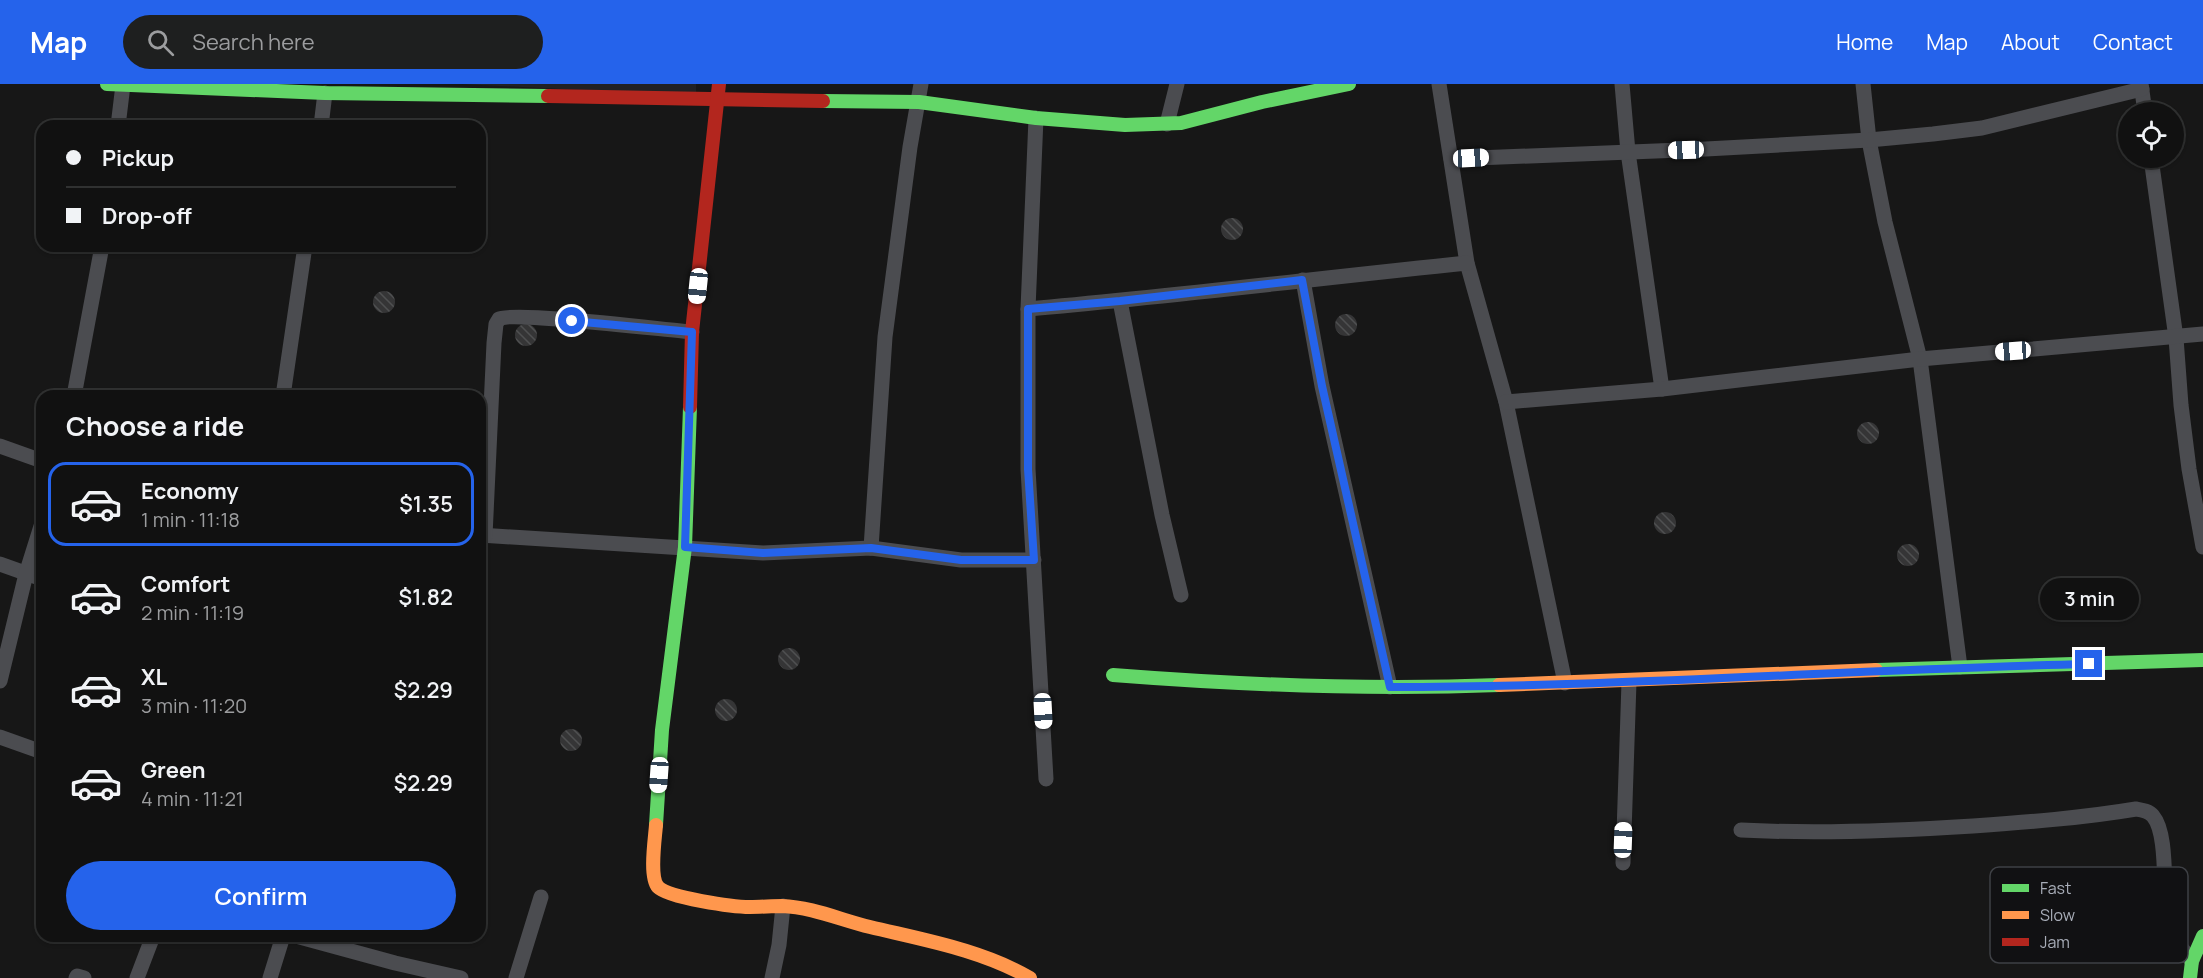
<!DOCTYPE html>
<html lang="en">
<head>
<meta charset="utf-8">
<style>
  :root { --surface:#111; --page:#1e1f1f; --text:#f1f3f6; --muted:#9c9d9f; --line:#303131; --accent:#2563eb }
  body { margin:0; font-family:Manrope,sans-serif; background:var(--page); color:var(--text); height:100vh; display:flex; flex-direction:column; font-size:22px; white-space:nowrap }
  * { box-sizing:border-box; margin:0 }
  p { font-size:20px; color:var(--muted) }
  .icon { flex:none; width:33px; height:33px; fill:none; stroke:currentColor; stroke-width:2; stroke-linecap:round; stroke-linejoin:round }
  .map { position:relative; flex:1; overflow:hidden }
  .side { position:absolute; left:36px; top:306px; width:450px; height:552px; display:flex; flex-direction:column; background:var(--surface); border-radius:18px; box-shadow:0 2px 4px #0004,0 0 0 2px var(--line) }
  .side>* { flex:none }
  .guide { position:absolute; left:36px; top:36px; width:450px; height:132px; border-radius:18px; box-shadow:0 2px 4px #0004,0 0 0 2px var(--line); display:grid; align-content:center; height:132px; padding:0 30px; background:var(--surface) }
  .tools { position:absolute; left:2118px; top:18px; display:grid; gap:12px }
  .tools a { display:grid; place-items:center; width:66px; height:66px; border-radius:50%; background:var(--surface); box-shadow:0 2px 4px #0004,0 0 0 2px var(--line); font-size:30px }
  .end { position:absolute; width:27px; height:27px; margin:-14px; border:8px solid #2563eb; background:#fff; box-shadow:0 0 0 3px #fff }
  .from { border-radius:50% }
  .bubble { position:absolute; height:42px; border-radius:21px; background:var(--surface); box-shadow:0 2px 4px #0004,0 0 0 2px var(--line); font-size:20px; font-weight:600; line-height:42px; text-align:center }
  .car { position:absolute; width:18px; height:36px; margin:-18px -9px; border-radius:8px; box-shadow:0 0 4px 2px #0007; background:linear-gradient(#fff 24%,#345 0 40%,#fff 0 76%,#345 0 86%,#fff 0) }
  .guide b { display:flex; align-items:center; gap:21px; height:57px; font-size:22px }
  .guide b+b { border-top:2px solid var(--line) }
  .guide i { width:15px; height:15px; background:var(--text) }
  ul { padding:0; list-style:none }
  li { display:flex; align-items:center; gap:18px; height:84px; margin:0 12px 9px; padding:0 18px; border:3px solid transparent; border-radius:18px }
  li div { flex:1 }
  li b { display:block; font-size:22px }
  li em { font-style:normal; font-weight:600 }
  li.selected { border-color:var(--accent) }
  li>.icon { width:54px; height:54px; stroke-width:1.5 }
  h2 { padding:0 30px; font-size:27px; line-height:72px }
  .button { display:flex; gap:12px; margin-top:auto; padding:12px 30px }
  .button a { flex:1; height:69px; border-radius:36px; background:var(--accent); color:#fff; font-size:24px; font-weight:600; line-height:69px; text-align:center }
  header { display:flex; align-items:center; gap:36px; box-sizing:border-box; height:84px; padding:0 30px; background:var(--accent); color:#fff }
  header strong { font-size:28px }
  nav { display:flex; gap:33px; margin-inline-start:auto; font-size:21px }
  .search { width:420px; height:54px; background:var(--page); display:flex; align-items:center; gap:15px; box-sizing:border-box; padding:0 21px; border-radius:33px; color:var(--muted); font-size:22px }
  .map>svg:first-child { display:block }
  .built { fill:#212123 }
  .building { fill:url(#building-back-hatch) }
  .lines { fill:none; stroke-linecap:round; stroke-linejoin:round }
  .street { stroke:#4b4c50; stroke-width:15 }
  .fast { stroke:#63d668; stroke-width:14 }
  .slow { stroke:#ff974d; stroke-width:14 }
  .jam { stroke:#b3261e; stroke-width:14 }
  .route { stroke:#2563eb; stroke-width:8 }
  .key { fill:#111113; stroke:#3e4045; stroke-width:1.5 }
  .key-label { font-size:16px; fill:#a8adb8 }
</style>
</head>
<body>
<header>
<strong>Map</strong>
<div class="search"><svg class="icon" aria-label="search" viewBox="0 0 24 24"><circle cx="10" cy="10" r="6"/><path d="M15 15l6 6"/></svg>Search here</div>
<nav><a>Home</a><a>Map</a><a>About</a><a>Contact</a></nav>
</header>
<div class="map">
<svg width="2203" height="894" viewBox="0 0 2203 894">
  <defs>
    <pattern id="building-back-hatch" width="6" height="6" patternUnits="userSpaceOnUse" patternTransform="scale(1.5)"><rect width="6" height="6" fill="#353536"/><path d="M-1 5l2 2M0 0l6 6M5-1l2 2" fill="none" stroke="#4f5051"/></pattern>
  </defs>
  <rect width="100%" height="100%" fill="#171717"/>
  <polygon class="built" points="462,0 696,0 696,12"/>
  <g class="building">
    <circle cx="1232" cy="145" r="11"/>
    <circle cx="384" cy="218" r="11"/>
    <circle cx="1346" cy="241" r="11"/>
    <circle cx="526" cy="251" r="11"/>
    <circle cx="1868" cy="349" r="11"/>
    <circle cx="1665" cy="439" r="11"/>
    <circle cx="1908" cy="471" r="11"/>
    <circle cx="789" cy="575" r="11"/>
    <circle cx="726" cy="626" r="11"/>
    <circle cx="571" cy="656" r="11"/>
  </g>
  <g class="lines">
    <g class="street">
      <polyline points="1439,0 1467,179 1506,318 1565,599"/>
      <polyline points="1622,0 1628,68 1662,305"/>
      <polyline points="1863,0 1869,56 1885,138 1920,275 1960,583"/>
      <polyline points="2141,0 2145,28"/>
      <polyline points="1036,34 1028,225 1028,385 1046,695"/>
      <polyline points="1167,40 1177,0"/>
      <polyline points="118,42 123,1"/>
      <polyline points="321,42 325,9"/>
      <polyline points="2151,74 2176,254 2181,321 2189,385 2203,463"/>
      <polyline points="1451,75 1706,65 1869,56 1933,50 1982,44 2142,5"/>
      <polyline points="1303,196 1322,302 1390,603"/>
      <polyline points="1120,217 1162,431 1181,511"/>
      <path d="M1028 225C1175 212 1321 194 1467 179"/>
      <polyline points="74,312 102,162"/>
      <polyline points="283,312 305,162"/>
      <polyline points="1506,318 1662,305 1920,275 2203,250"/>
      <polyline points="0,362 42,377"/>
      <polyline points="480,451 763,469 871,464 961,476 1034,476"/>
      <path d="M485 452 494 259 496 240 499 235C511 227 666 246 692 248"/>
      <polyline points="871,464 885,253 910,63 921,0"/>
      <polyline points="0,480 42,495"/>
      <polyline points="0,597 26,490 42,439"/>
      <polyline points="0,653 42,668"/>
      <path d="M1741 746C1819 750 1896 747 1973 742 2028 738 2082 734 2136 725 2142 726 2149 727 2153 732 2169 751 2162 811 2168 837 2172 854 2181 864 2192 877"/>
      <polyline points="1623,779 1629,598"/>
      <polyline points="296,852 395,879 461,894"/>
      <polyline points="76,894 77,892 84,894"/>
      <polyline points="137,894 153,852"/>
      <polyline points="270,894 283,852"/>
      <polyline points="516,894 541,813"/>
      <polyline points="772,894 779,861 783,822"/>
    </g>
    <g class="fast">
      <polyline points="107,0 325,9 548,12"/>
      <polyline points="823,17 919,18 1036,34 1125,41 1181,39 1262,18 1349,0"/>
      <polyline points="1876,586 2203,576"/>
      <path d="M1113 591C1241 601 1371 606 1499 601"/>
      <polyline points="656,741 662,646 685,463 690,323"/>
      <polyline points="2190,894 2192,877 2203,852"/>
    </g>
    <g class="slow">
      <polyline points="1499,601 1876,586"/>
      <path d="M656 741C655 755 649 793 658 803 669 814 733 823 750 823 761 823 772 822 782 822 812 823 841 836 870 843 924 856 982 866 1030 894"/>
    </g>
    <g class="jam">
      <polyline points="548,12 823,17"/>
      <polyline points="690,323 692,248 719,0"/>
    </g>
  </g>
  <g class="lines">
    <path class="route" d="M572 237 692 248 685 463 763 469 871 464 961 476H1034L1028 385V225L1120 217 1302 196 1322 302 1390 603C1623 603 1856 585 2089 580"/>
  </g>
  <rect x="1990" y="783" width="198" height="96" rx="9" class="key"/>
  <rect x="2002" y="800" width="27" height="8" fill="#63d668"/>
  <rect x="2002" y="827" width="27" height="8" fill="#ff974d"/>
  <rect x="2002" y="854" width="27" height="8" fill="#b3261e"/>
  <g class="key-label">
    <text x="2040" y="810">Fast</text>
    <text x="2040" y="837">Slow</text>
    <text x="2040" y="864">Jam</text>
  </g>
</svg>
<div class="tools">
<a><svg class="icon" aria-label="locate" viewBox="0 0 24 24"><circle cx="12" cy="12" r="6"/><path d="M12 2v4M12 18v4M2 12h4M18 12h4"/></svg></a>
</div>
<i class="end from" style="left:572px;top:237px"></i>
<i class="end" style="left:2089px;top:580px"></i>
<div class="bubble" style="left:2040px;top:494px;width:99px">3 min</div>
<i class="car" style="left:1686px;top:66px;rotate:268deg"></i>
<i class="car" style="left:1471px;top:74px;rotate:87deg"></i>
<i class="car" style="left:698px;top:202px;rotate:186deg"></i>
<i class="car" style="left:2013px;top:267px;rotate:266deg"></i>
<i class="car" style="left:1043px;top:627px;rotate:177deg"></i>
<i class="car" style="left:659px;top:691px;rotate:184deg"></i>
<i class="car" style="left:1623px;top:756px;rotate:2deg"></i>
<div class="guide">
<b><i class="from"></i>Pickup</b>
<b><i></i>Drop-off</b>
</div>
<section class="side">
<h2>Choose a ride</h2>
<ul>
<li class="selected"><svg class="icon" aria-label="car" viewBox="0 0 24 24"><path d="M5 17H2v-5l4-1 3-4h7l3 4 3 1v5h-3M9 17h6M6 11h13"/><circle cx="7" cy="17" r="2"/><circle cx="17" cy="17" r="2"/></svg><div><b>Economy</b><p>1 min · 11:18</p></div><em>$1.35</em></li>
<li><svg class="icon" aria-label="car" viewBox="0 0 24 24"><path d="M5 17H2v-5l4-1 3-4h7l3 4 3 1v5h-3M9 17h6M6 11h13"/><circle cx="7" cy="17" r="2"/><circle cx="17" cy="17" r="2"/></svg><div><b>Comfort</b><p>2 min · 11:19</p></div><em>$1.82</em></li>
<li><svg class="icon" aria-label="car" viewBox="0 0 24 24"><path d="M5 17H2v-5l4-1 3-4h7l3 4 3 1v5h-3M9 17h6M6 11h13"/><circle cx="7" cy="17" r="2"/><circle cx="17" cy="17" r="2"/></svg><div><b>XL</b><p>3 min · 11:20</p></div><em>$2.29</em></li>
<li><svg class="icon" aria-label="car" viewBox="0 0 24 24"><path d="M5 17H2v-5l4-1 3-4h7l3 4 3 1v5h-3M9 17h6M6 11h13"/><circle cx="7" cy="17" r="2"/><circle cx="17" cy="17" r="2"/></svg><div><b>Green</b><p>4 min · 11:21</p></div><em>$2.29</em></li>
</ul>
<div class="button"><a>Confirm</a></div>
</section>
</div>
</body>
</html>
